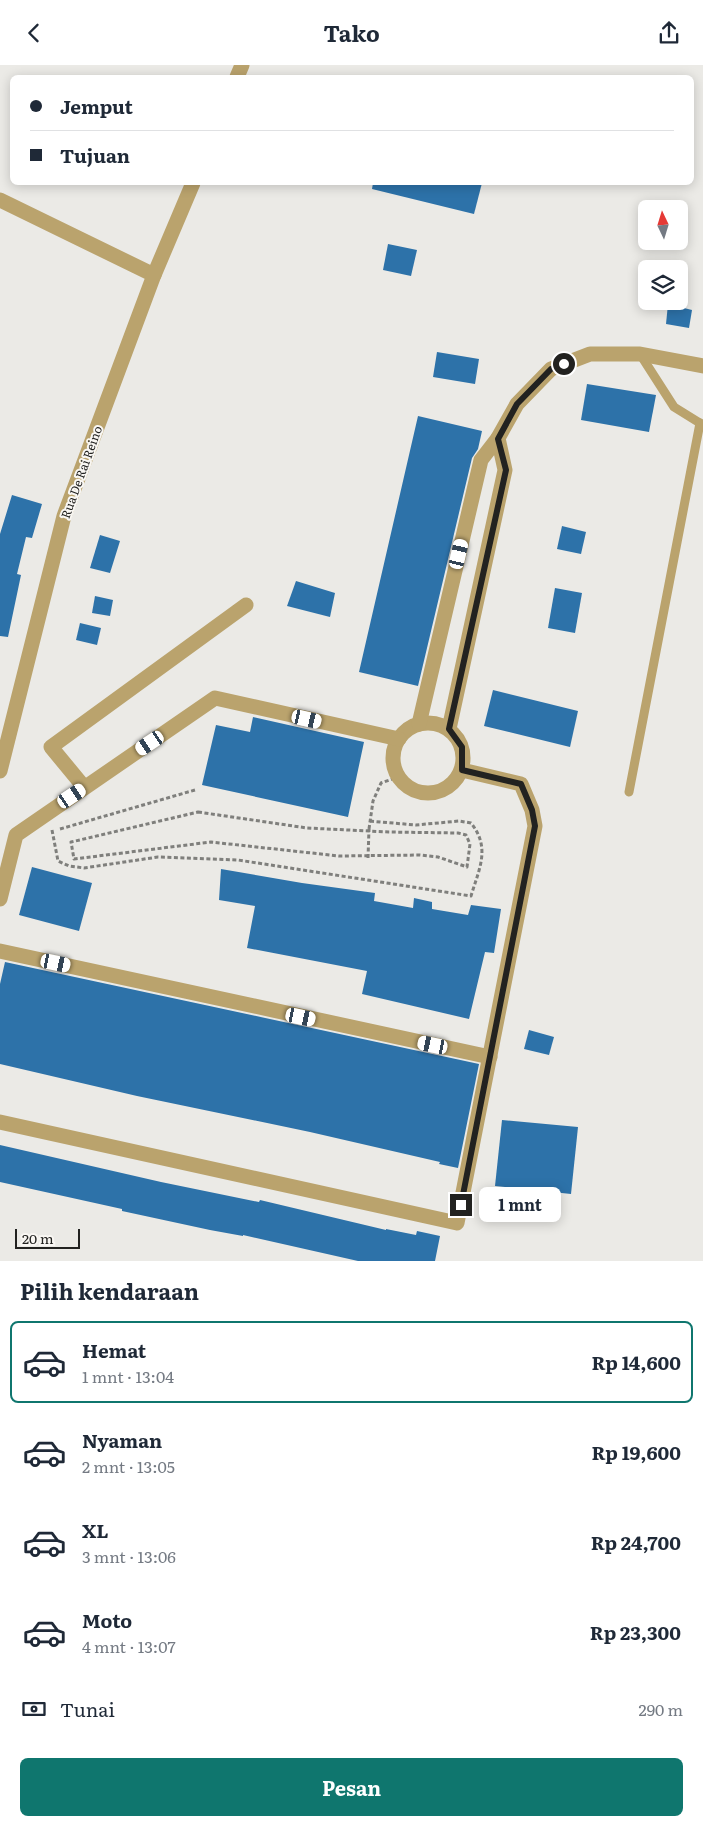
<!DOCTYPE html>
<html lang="id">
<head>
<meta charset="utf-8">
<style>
  :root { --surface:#fff; --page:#f6f6f7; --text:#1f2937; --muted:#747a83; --line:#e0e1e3; --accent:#0f766e }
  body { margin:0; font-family:Literata,serif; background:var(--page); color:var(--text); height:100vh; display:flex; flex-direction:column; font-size:19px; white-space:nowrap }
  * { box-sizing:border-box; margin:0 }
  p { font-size:16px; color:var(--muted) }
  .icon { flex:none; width:28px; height:28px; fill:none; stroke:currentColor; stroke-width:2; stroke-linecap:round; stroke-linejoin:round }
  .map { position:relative; height:1196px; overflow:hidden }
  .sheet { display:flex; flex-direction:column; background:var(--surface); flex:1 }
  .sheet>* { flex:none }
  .banner { position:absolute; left:10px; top:10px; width:684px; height:110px; border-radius:8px; box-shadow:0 2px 12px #0003; display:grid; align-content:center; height:110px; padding:0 20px; background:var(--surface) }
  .needle { width:32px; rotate:356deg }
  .fabs { position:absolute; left:638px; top:135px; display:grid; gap:10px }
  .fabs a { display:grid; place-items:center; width:50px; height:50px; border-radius:8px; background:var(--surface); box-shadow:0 2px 12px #0003; font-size:25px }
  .scale { position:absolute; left:15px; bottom:12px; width:65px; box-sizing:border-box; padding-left:5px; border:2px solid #222220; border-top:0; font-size:14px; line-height:18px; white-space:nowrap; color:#222220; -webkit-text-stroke:4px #f9f7f3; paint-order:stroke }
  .end { position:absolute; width:22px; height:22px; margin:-11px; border:6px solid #222220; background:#fff; box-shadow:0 0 0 2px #fff }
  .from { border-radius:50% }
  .bubble { position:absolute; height:35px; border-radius:8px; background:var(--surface); box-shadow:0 2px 12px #0003; font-size:16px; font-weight:700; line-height:35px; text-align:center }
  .car { position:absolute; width:15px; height:30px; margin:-15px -8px; border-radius:6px; box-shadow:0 0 4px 1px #0007; background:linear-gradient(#fff 24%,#345 0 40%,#fff 0 76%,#345 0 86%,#fff 0) }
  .banner b { display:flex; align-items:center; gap:18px; height:48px; font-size:19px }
  .banner b+b { border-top:1px solid var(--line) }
  .banner i { width:12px; height:12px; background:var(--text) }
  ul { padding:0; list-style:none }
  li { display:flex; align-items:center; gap:15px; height:82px; margin:0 10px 8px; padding:0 10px; border:2px solid transparent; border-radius:8px }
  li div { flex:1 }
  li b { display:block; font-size:19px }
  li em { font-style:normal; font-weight:700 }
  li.active { border-color:var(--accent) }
  li>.icon { width:45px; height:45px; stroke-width:1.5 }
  h2 { padding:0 20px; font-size:22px; line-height:60px }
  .pay { display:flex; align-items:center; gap:12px; height:55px; padding:0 20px; font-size:19px }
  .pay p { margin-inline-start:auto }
  .cta { display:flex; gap:10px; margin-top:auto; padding:10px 20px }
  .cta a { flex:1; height:58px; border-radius:8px; background:var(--accent); color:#fff; font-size:20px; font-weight:700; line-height:58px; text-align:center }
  header { display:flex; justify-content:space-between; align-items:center; height:65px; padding:0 20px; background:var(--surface); font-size:22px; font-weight:700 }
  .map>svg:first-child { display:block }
  .building { fill:#2d72a9 }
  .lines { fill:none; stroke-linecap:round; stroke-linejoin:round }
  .path { stroke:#7f7f7c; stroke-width:3; stroke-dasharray:4 2.5; stroke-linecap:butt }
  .lane { stroke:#baa36d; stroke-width:9 }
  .street { stroke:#baa36d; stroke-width:15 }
  .path-bridge { stroke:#7f7f7c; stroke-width:3; stroke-dasharray:4 2.5; stroke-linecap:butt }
  .route { stroke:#222220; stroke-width:6 }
  .labels { text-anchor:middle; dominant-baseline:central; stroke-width:4; stroke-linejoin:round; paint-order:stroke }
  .street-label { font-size:12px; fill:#222220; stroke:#f9f7f3 }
</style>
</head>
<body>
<header><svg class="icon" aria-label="back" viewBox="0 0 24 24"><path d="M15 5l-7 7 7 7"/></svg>Tako<svg class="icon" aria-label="share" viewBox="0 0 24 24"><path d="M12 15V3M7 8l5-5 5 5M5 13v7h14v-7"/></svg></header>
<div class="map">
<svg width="703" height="1196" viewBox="0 0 703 1196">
  <rect width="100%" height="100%" fill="#ebeae6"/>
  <g class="building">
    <polygon points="373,118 482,118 474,149 372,124"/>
    <polygon points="388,179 417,185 411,211 383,205"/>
    <polygon points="668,239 692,245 689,263 666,259"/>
    <polygon points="437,287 479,294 475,319 433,312"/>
    <polygon points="587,319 656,330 649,367 581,355"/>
    <polygon points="418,351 482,366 478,384 472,393 418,621 359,607"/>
    <polygon points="12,430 42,439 32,473 26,472 17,509 21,510 8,572 0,571 0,469"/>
    <polygon points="562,461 586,467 581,489 557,484"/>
    <polygon points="100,470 120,476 110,508 90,503"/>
    <polygon points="296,516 335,528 330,552 287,541"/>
    <polygon points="555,523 582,528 575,568 548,563"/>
    <polygon points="95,531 113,535 110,551 92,548"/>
    <polygon points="80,558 101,563 97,580 76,575"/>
    <polygon points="493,625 578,646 570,682 484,661"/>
    <polygon points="253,652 364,677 348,752 202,720 216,660 250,667"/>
    <polygon points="32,802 92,818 79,866 19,850"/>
    <polygon points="221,804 302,818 375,828 374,836 413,843 414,833 432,837 432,844 468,850 471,840 501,844 494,888 485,887 469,954 362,929 367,906 247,883 255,841 219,835"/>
    <polygon points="5,897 479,999 458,1103 439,1099 440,1097 310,1067 137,1031 0,999 0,919"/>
    <polygon points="529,965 554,972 549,990 524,984"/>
    <polygon points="502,1055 578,1062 571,1129 495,1121"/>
    <polygon points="0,1080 161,1117 259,1137 260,1135 386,1165 386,1164 416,1170 417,1166 440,1171 435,1196 358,1196 243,1170 243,1171 210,1165 122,1146 122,1144 0,1117"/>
  </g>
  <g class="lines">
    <g class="path">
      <polygon points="198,747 307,763 389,767 458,768 466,770 470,779 467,802 438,792 420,790 339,791 211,777 74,794 71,777"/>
      <polyline points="60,764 195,725"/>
      <polyline points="369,764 373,736 381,718 398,712"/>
      <path d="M52 765 58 796 69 801 84 803 158 792 238 795 471 831C479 804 491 783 471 758L459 756 416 760 369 756"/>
    </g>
    <g class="lane">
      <polyline points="640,289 674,342 703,360"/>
      <polyline points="629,727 700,358"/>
    </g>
    <g class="street">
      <polyline points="237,12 242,0"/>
      <polyline points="0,135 154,210"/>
      <polyline points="498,373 517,339 551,304 590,289 640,289 703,301"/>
      <circle cx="428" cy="693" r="35"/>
      <polyline points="419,659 481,395 498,373 505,405 449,664"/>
      <polyline points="0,706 64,451 154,210 193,118"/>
      <polyline points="84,722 51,682 246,540"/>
      <polyline points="0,834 16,770 215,633 399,674"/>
      <polyline points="0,886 490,992"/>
      <polyline points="0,1057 457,1158 535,761 532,745 521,719 462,705"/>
    </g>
    <polyline class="path-bridge" points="368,793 369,764"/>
  </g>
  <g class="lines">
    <polyline class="route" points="461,1140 535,761 532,745 521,719 462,705 462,682 449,664 506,405 498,374 517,339 551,304 564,299"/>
  </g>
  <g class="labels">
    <g class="street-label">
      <text transform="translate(81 407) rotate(-70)">Rua De Rai Reino</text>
    </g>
  </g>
</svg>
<div class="fabs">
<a><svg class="needle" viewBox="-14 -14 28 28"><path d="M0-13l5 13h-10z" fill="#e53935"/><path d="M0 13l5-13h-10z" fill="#747a83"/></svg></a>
<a><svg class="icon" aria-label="layers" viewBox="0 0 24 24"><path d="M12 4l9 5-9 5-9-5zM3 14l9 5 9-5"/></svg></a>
</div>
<div class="scale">20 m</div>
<i class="end from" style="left:564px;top:299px"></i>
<i class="end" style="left:461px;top:1140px"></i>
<div class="bubble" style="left:479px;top:1122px;width:82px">1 mnt</div>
<i class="car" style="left:459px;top:489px;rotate:13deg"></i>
<i class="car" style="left:307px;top:654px;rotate:103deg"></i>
<i class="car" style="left:150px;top:678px;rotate:236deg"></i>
<i class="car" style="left:72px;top:731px;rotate:56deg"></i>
<i class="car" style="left:56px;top:898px;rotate:102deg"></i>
<i class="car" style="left:301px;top:952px;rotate:102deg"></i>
<i class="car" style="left:433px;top:980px;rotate:282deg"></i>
<div class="banner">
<b><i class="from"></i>Jemput</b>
<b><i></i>Tujuan</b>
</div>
</div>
<section class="sheet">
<h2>Pilih kendaraan</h2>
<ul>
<li class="active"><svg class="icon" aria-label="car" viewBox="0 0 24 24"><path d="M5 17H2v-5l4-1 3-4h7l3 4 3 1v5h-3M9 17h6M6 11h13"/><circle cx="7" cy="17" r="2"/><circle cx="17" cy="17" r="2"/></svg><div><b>Hemat</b><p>1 mnt · 13:04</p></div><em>Rp 14,600</em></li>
<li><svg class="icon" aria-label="car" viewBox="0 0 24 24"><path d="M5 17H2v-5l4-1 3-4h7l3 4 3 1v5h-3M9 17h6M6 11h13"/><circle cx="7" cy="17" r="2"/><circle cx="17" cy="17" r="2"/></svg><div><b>Nyaman</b><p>2 mnt · 13:05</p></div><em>Rp 19,600</em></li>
<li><svg class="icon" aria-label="car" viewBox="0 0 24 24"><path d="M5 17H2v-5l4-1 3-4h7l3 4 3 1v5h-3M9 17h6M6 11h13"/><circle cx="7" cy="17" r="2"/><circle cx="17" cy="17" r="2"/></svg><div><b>XL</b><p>3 mnt · 13:06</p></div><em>Rp 24,700</em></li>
<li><svg class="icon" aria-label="car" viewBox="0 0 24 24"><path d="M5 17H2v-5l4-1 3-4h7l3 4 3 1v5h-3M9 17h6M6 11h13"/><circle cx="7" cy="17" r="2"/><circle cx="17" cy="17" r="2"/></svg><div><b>Moto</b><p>4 mnt · 13:07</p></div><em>Rp 23,300</em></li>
</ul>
<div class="pay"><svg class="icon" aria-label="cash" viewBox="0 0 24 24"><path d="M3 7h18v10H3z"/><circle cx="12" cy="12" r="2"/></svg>Tunai<p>290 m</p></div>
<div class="cta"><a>Pesan</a></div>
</section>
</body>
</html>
